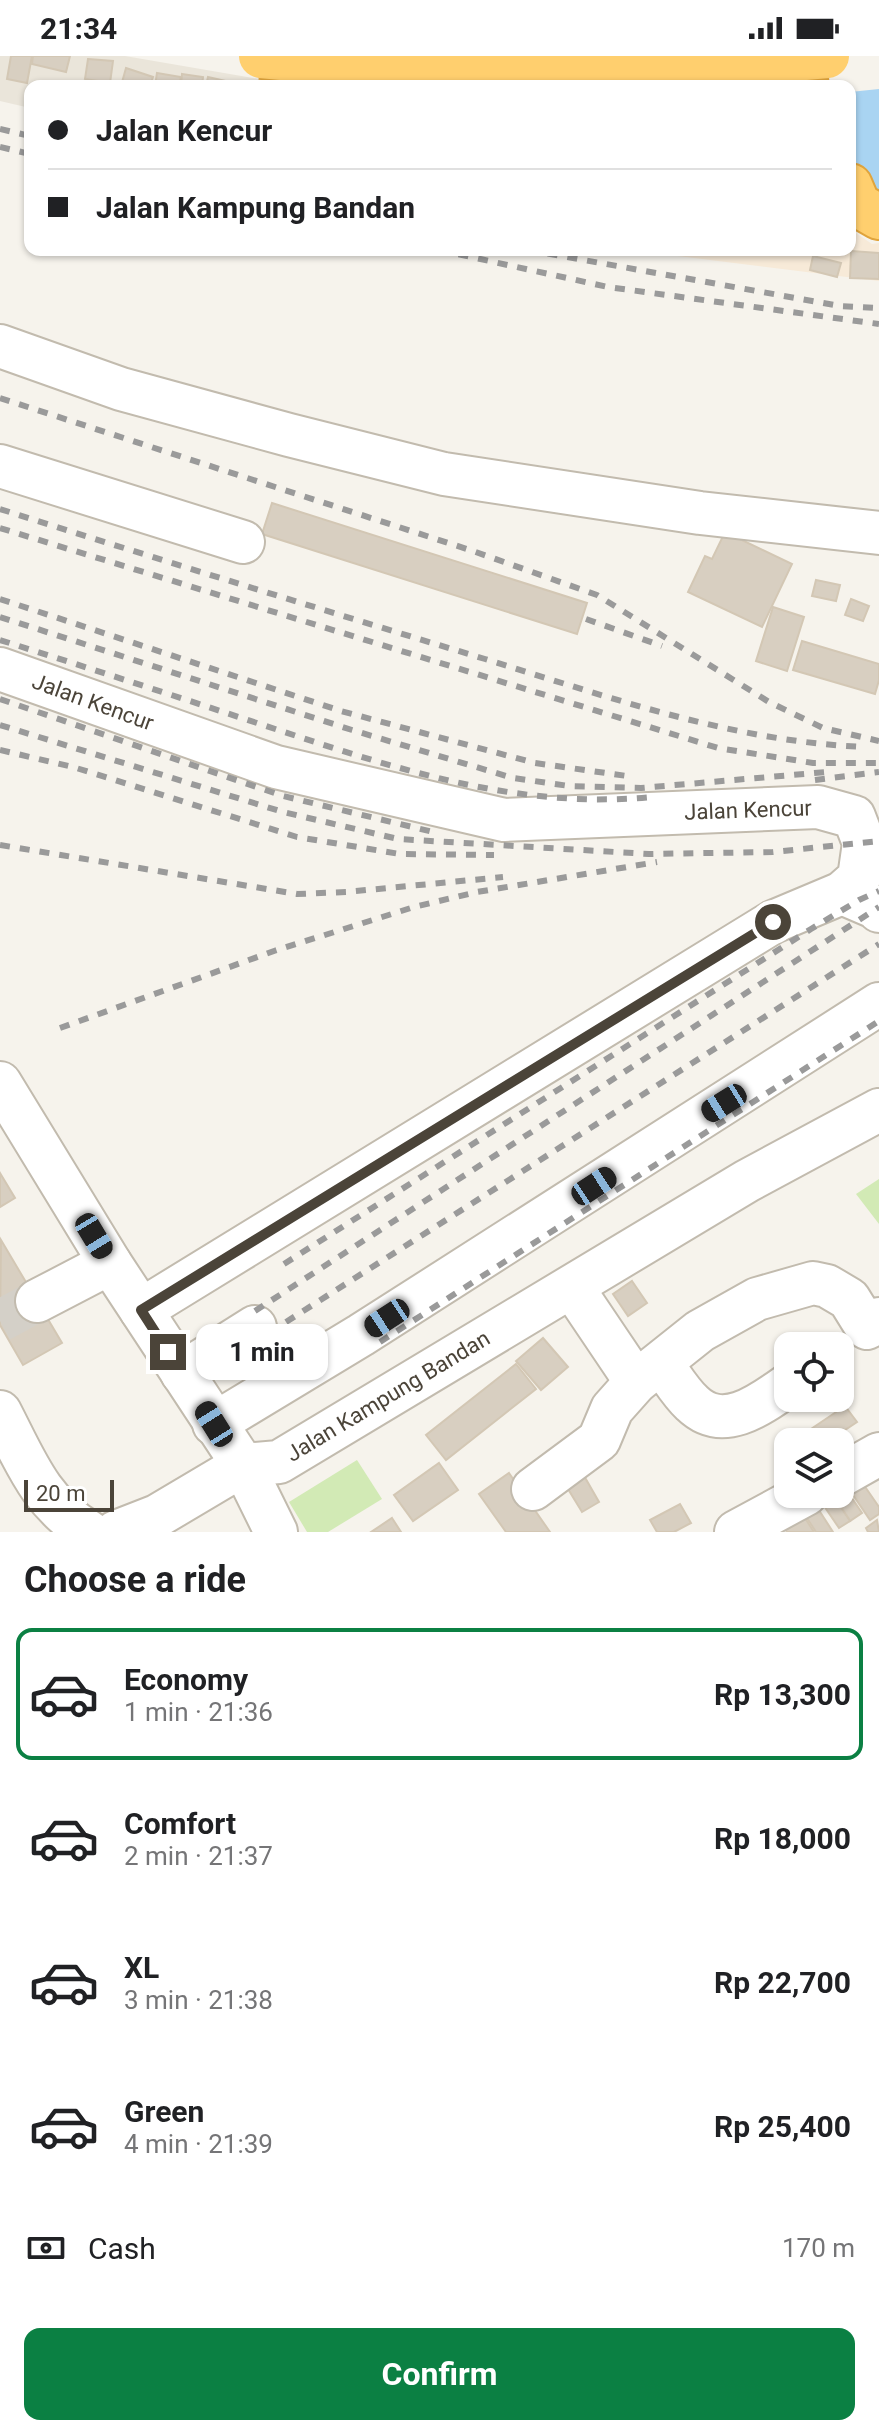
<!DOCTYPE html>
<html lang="en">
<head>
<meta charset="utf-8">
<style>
  :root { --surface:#fff; --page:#f6f6f6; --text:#202124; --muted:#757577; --line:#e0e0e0; --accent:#0b8043 }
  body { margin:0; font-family:Roboto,sans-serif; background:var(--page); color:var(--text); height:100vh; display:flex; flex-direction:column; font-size:30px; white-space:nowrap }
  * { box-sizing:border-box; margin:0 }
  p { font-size:26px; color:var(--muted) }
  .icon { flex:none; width:44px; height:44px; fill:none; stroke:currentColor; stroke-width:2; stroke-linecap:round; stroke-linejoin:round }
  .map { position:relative; height:1476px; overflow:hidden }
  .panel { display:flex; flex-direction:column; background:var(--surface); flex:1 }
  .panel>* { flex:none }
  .hud { position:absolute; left:24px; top:24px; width:832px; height:176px; border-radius:16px; box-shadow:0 2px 6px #0004; display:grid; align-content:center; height:176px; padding:0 24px; background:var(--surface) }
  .tools { position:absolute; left:774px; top:1276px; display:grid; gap:16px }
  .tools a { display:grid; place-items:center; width:80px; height:80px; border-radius:16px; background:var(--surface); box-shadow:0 2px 6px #0004; font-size:40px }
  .scale { position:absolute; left:24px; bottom:20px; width:90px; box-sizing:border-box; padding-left:8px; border:4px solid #4b4439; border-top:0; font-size:22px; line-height:28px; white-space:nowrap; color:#4b4439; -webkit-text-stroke:6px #fff; paint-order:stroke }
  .end { position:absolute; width:36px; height:36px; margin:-18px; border:10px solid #4b4439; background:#fff; box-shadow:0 0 0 4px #fff }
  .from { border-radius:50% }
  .bubble { position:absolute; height:56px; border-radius:16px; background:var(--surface); box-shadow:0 2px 6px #0004; font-size:26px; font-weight:700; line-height:56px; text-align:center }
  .car { position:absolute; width:24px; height:48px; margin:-24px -12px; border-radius:10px; box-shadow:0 0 6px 2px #0007; background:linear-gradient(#222 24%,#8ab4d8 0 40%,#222 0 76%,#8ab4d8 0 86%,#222 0) }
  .hud b { display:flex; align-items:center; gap:28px; height:76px; font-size:30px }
  .hud b+b { border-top:2px solid var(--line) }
  .hud i { width:20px; height:20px; background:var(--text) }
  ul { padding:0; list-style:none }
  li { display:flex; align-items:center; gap:24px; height:132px; margin:0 16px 12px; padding:0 8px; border:4px solid transparent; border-radius:16px }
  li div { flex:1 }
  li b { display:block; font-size:30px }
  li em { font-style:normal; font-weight:700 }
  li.active { border-color:var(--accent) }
  li>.icon { width:72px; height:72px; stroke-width:1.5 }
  h2 { padding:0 24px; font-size:36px; line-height:96px }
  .pay { display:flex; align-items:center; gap:20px; height:88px; padding:0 24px; font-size:30px }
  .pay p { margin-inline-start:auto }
  .cta { display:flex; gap:16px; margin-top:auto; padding:16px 24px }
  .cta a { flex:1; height:92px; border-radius:16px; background:var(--accent); color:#fff; font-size:32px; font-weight:700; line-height:92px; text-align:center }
  .status { display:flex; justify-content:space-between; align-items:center; height:56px; padding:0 40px; background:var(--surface); direction:ltr }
  .status svg { height:22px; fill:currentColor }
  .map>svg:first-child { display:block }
  .residential { fill:#eae5da }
  .commercial { fill:#f7ead8 }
  .green { fill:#d2eab5 }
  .water { fill:#a9d4f2 }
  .building { fill:#d8cfc1; stroke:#d3c7b4; stroke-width:2 }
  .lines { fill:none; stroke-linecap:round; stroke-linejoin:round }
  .minor-tunnel { stroke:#d4d0c8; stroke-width:42; stroke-dasharray:42 21; stroke-linecap:butt }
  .minor-casing { stroke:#c2bbae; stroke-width:46 }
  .highway-casing { stroke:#e0a43c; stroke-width:48 }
  .minor { stroke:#fff; stroke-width:42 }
  .highway { stroke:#ffcf6e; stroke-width:44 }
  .rail { stroke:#9a9a9a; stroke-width:6; stroke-dasharray:10 10; stroke-linecap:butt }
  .highway-bridge-casing { stroke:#e0a43c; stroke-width:48; stroke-linecap:butt }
  .highway-bridge { stroke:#ffcf6e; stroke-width:44 }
  .route { stroke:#4b4439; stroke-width:10 }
  .labels { text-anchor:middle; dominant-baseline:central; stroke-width:6; stroke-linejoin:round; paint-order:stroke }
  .street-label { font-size:22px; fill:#4b4439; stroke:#fff }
</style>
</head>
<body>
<div class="status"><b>21:34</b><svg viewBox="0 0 49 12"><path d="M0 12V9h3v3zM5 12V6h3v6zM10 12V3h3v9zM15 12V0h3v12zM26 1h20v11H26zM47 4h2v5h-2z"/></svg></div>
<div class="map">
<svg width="879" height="1476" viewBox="0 0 879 1476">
  <rect width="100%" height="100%" fill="#f6f3ec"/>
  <polygon class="residential" points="0,0 125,0 300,30 30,30 30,52 0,45"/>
  <polygon class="commercial" points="850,173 872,188 879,187 879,225 630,194 850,194"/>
  <g class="green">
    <polygon points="879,1123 879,1168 856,1138"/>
    <polygon points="357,1404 382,1443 328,1476 307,1476 289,1446"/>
  </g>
  <polygon class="water" points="879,33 879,136 850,140 850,36"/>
  <g class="building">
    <polygon points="11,0 32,0 27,27 7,23"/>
    <polygon points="33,0 70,0 66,16 32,8"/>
    <polygon points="88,3 113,5 110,27 85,23"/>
    <polygon points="126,12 153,21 150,30 121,30"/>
    <polygon points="157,17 181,21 179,30 155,30"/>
    <polygon points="182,18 203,21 202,30 181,30"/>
    <polygon points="208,21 239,28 239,30 206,30"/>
    <polygon points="851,195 879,197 879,223 850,222"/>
    <polygon points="813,200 841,207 837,221 810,214"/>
    <polygon points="272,447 587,547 577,578 262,478"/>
    <polygon points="725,476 792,508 762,571 688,536 705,500 712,503"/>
    <polygon points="816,524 840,529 836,545 812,540"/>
    <polygon points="851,543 869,550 863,565 845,559"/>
    <polygon points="773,551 804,561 787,615 756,605"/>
    <polygon points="802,585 879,608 879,624 875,638 793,614"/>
    <polygon points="0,1117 15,1142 0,1151"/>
    <polygon points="1,1184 62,1287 23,1309 0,1269"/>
    <polygon points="632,1225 647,1247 628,1260 613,1238"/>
    <polygon points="543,1282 568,1311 541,1334 516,1305"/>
    <polygon points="516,1308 536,1333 446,1404 426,1379"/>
    <polygon points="845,1350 857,1366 827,1386 815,1386 808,1375"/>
    <polygon points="439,1407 458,1434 413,1465 394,1439"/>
    <polygon points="509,1417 550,1476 506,1476 479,1438"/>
    <polygon points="583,1418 599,1446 582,1456 565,1428"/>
    <polygon points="859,1422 879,1451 879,1458 870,1464 847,1430"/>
    <polygon points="841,1426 862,1457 850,1465 832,1438"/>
    <polygon points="823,1438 832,1438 850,1465 839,1472 818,1441"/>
    <polygon points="680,1448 691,1467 674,1476 657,1476 650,1464"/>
    <polygon points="815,1448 833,1476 816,1476 803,1456"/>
    <polygon points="392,1462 401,1476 371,1476"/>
    <polygon points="805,1462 814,1476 787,1476 786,1474"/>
    <polygon points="877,1464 879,1476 868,1476 866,1472"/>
  </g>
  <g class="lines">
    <polyline class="minor-tunnel" points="0,1265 37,1245"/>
    <g class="minor-casing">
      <g id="minor">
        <polyline points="0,290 121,333 289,379 444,418 700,457 879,477"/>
        <polyline points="0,410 243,486"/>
        <polyline points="0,613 276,711 504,764 818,751 854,761 864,787 859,822 842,837 773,866 141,1254"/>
        <polyline points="842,837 877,852 879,855"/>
        <polyline points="0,1027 110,1207 243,1409 276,1476"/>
        <polyline points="572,1231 636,1326"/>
        <polyline points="37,1245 110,1207"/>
        <path d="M661 1307C671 1320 680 1336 692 1347 723 1377 760 1349 788 1329"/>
        <polyline points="182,1317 255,1271"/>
        <path d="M0 1356C25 1404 40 1447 89 1476"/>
        <polyline points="214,1368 361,1279 879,948"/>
        <polyline points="243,1409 279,1406 747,1125 879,1054"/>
        <polyline points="840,1420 879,1398"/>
        <polyline points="533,1433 599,1384 612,1353 636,1326 700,1275 757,1243 813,1227 827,1230 849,1243 867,1272 879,1263"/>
        <polyline points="116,1476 157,1460 243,1409"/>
        <polyline points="736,1476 806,1438"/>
      </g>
    </g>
    <g class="highway-casing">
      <polyline id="highway" points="850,130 858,149 879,161"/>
    </g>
    <use href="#minor" class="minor"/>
    <use href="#highway" class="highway"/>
    <g class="rail">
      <polyline points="0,73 30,80"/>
      <polyline points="0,91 30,98"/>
      <polyline points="439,194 608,231 879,268"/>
      <polyline points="528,194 840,250 879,252"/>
      <polyline points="0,342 473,495 597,539 769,646 823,672 879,685"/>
      <path d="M0 453C161 504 323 554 485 603 609 641 734 686 866 691"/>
      <polyline points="0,472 718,692 813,707 879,707"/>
      <polyline points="0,543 341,655 535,707 634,721"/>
      <polyline points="0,561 352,674 513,722 569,730 641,732 827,716"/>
      <polyline points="586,563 662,590"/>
      <path d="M0 584C89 612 178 641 266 670 394 712 516 754 652 741"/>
      <polyline points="0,643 283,740 433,776"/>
      <polyline points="0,669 283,756 398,783 649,798 773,796 879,785"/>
      <polyline points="0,694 73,711 297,781 400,798 494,799"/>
      <polyline points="815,724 879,716"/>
      <polyline points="0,789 297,838 346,836 503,821"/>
      <polyline points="60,972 274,895 414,851 477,836 657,806"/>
      <polyline points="284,1208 811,873 859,844 879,835"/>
      <polyline points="255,1255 879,851"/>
      <polyline points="286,1266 879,888"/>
      <polyline points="380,1286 879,965"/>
    </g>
    <g class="highway-bridge-casing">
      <path id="highway-bridge" d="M261 0C448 20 639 18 827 0"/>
    </g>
    <use href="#highway-bridge" class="highway-bridge"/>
  </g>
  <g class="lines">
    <polyline class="route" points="168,1296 141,1254 773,866"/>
  </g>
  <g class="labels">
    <g class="street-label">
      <text transform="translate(93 646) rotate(20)">Jalan Kencur</text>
      <text transform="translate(748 754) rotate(-2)">Jalan Kencur</text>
      <text transform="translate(388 1340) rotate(-31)">Jalan Kampung Bandan</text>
    </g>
  </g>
</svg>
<div class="tools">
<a><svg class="icon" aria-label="locate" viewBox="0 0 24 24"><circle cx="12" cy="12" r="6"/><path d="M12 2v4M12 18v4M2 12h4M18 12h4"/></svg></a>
<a><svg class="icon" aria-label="layers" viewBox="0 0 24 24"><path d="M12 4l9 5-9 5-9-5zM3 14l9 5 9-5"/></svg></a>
</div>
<div class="scale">20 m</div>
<i class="end from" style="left:773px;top:866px"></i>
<i class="end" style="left:168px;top:1296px"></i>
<div class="bubble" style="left:196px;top:1268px;width:132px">1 min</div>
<i class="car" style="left:724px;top:1047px;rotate:238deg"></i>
<i class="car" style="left:594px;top:1130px;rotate:57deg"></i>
<i class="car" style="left:94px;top:1180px;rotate:149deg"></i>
<i class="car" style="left:387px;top:1262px;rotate:237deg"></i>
<i class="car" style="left:214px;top:1368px;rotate:328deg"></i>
<div class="hud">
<b><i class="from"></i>Jalan Kencur</b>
<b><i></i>Jalan Kampung Bandan</b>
</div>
</div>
<section class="panel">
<h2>Choose a ride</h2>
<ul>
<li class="active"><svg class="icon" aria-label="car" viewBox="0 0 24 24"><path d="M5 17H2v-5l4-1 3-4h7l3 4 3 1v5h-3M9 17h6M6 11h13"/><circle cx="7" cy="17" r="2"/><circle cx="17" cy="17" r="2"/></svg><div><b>Economy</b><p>1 min · 21:36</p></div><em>Rp 13,300</em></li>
<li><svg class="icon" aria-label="car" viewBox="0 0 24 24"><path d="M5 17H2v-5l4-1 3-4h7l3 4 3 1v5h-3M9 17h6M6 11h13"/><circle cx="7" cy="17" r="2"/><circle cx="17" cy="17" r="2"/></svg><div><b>Comfort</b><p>2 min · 21:37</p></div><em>Rp 18,000</em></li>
<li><svg class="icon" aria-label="car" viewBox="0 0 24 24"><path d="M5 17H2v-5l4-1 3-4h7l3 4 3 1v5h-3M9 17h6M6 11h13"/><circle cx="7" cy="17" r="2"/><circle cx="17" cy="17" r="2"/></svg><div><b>XL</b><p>3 min · 21:38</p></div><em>Rp 22,700</em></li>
<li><svg class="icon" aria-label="car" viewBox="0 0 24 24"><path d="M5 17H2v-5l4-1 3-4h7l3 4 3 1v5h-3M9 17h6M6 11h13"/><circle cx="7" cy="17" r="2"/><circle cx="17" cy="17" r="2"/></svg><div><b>Green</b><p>4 min · 21:39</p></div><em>Rp 25,400</em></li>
</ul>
<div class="pay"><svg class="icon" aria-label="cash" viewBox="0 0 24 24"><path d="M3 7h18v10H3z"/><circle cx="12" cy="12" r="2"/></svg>Cash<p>170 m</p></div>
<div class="cta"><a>Confirm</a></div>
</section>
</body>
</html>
